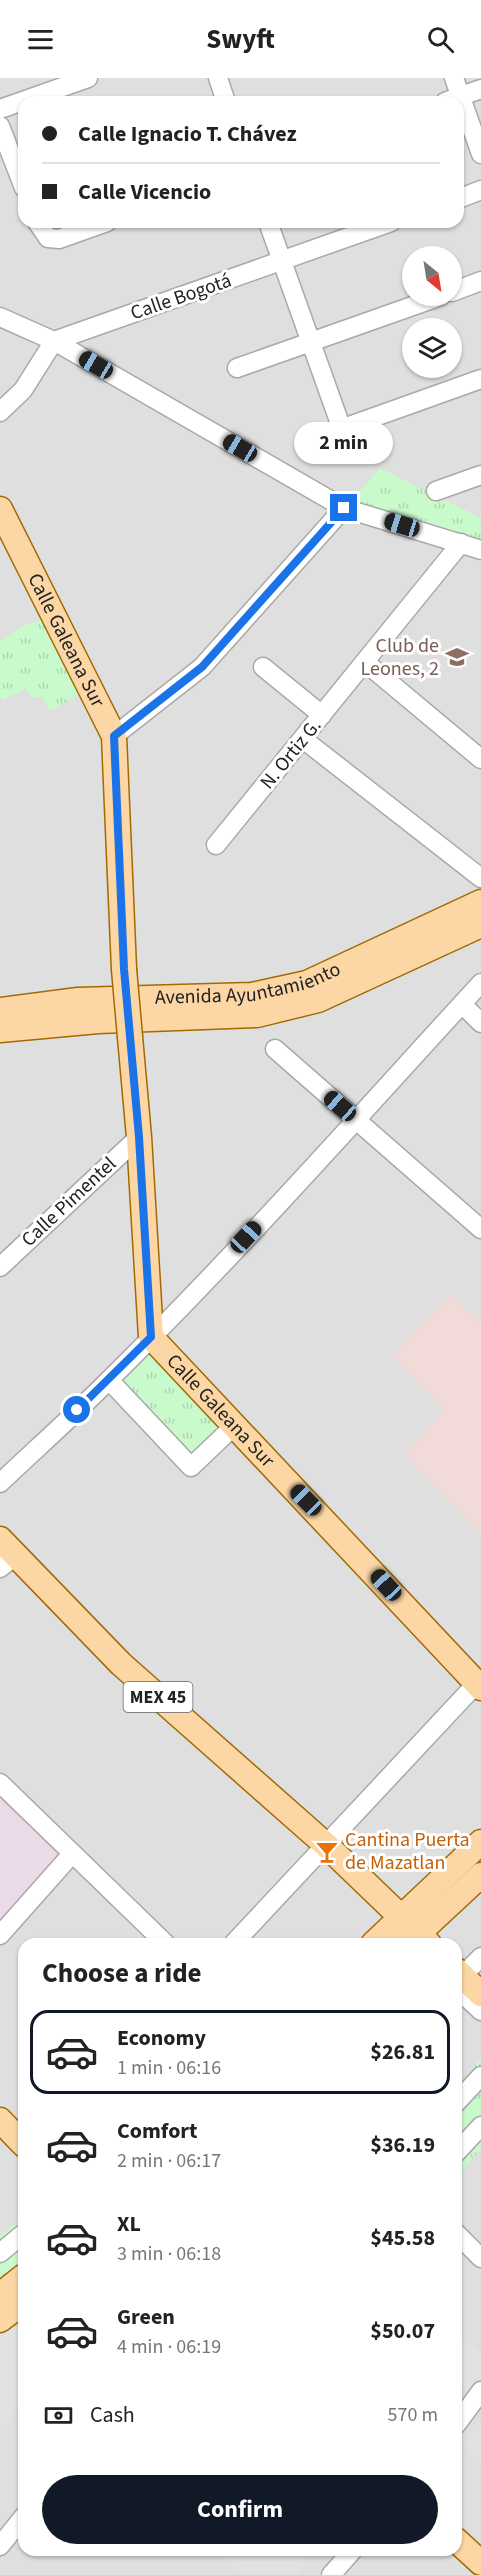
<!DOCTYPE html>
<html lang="en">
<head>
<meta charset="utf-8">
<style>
  :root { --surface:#fff; --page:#f6f6f6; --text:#222; --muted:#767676; --line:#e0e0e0; --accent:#111827 }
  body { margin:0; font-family:"Source Sans 3",sans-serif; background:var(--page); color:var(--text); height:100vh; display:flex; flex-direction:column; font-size:22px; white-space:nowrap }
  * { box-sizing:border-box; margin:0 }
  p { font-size:20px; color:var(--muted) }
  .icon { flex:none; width:33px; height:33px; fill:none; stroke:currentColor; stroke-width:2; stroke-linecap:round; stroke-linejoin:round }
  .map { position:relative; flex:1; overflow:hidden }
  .side { position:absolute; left:18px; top:1860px; width:444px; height:618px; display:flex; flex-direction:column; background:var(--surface); border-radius:18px; box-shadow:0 2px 4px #0004 }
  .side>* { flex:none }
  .guide { position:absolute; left:18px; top:18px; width:446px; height:132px; border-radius:18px; box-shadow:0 2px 4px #0004; display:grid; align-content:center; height:132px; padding:0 24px; background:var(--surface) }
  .needle { width:39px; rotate:150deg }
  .buttons { position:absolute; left:402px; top:168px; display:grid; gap:12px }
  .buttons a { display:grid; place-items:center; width:60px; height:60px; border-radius:50%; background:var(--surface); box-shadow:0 2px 4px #0004; font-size:30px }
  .end { position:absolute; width:27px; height:27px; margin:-14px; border:8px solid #1a73e8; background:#fff; box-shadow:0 0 0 3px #fff }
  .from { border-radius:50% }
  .bubble { position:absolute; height:42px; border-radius:21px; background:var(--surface); box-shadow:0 2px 4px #0004; font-size:20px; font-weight:700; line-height:42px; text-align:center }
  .car { position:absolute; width:18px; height:36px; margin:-18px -9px; border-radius:8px; box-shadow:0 0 4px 2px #0007; background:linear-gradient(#222 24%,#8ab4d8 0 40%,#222 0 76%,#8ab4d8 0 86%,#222 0) }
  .guide b { display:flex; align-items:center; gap:21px; height:57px; font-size:22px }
  .guide b+b { border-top:2px solid var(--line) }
  .guide i { width:15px; height:15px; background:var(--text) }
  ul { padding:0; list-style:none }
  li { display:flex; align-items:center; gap:18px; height:84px; margin:0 12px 9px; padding:0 12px; border:3px solid transparent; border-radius:18px }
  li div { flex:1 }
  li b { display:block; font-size:22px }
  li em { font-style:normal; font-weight:700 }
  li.current { border-color:var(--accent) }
  li>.icon { width:54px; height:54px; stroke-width:1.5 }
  h2 { padding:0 24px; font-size:27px; line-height:72px }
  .pay { display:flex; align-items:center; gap:15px; height:66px; padding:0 24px; font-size:22px }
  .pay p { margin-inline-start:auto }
  .cta { display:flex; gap:12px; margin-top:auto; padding:12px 24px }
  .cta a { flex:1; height:69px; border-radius:36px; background:var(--accent); color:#fff; font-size:24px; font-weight:700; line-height:69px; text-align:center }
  header { display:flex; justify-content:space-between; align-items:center; height:78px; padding:0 24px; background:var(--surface); font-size:27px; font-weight:700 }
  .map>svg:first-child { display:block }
  .residential { fill:#e0dfdf; fill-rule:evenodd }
  .commercial { fill:#f2dad9 }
  .industrial { fill:#ebdbe8 }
  .park { fill:url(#park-tufts) }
  .parking { fill:#e2e2e2 }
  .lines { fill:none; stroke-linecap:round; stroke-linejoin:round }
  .minor-casing { stroke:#a9a9a9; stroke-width:21 }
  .major-casing { stroke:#a06b00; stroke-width:27 }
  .minor { stroke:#fff; stroke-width:18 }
  .major { stroke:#fcd6a4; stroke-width:24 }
  .major-bridge-casing { stroke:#a06b00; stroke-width:27; stroke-linecap:butt }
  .major-bridge { stroke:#fcd6a4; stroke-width:24 }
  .route { stroke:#1a73e8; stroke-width:8 }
  .labels { text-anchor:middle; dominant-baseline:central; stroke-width:6; stroke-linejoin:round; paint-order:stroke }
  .shield { fill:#fff; stroke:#646464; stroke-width:1.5 }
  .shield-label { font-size:18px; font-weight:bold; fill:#222 }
  .street-label { font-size:20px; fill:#222; stroke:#fff }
  .education-label { font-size:20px; fill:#785e54; stroke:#fff; text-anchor:end }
  .food-label { font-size:20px; fill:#c56008; stroke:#fff; text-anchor:start }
</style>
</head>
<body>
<header><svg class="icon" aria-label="menu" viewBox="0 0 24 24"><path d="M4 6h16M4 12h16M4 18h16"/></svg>Swyft<svg class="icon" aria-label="search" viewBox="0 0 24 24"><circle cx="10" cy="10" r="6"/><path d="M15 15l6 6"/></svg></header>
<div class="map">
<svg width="481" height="2497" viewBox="0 0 481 2497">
  <defs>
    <pattern id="park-tufts" width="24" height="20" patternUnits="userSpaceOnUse" patternTransform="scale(1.5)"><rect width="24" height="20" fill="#c8facc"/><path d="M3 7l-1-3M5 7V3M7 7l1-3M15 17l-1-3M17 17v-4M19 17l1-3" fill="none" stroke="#acd6af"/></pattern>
  </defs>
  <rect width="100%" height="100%" fill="#f2efe9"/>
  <path class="residential" d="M0 0H481V2497H0ZM24 24H458V144H24ZM412 178H452V218H412ZM412 250H452V290H412ZM24 1866H456V2472H24Z"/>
  <polygon class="commercial" points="450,1217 481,1244 481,1455 405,1377 444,1332 392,1278"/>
  <polygon class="industrial" points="0,1718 60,1777 0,1843"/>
  <g class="park">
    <polygon points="380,390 481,440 481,465 351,424"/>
    <polygon points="43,541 81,615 50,633 42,619 31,620 26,610 3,622 0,619 0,563 21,549"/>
    <polygon points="149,1272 227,1349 193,1383 115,1306"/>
    <polygon points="481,1980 481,2071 456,2099 456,2011"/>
    <polygon points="24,2138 24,2190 0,2209 0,2158"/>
  </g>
  <g class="parking">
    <polygon points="24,2234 24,2329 0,2348 0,2252"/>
    <polygon points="456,2253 481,2275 481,2294 466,2313 456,2305"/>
    <polygon points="481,2348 481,2381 463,2366"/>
    <polygon points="212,2472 307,2472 313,2477 296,2497 243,2497"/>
  </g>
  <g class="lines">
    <g class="minor-casing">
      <g id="minor">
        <polyline points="218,0 226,24"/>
        <polyline points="454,0 481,76"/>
        <polyline points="445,24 481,11"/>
        <polyline points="0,31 88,0"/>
        <polyline points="0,48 24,110"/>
        <polyline points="458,121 481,112"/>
        <polyline points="37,144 48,160 59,161 107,144"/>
        <polyline points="268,144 349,371"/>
        <polyline points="452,214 481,203"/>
        <polyline points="0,239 54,263 344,430 481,472"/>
        <polyline points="237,290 441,218"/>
        <polyline points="0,334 23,312 54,263 391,144"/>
        <polyline points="341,351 481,301"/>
        <polyline points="436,413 481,397"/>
        <polyline points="366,585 481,681"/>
        <polyline points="263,589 322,637"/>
        <polyline points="114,658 202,589 344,430"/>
        <polyline points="303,661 481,800"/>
        <polyline points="216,767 461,465"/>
        <polyline points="462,926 481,945"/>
        <polyline points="275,971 481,1151"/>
        <polyline points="0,1189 139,1059"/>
        <polyline points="109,1302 191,1389 234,1348"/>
        <path d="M0 1405C36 1371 74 1337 109 1302 238 1175 358 1039 481 905"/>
        <polyline points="0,1490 15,1478"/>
        <polyline points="0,1705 166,1866"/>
        <polyline points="0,1857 71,1777"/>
        <polyline points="233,1866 477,1605"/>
        <polyline points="456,1904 481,1879"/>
        <polyline points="456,1910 481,1933"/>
        <polyline points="456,2025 481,1998"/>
        <polyline points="456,2075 481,2048"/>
        <polyline points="456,2155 481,2180"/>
        <polyline points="0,2175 24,2155"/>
        <polyline points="456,2347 481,2313"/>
        <polyline points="0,2468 24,2438"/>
        <polyline points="331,2497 353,2472"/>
      </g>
    </g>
    <g class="major-casing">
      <g id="major">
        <path id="s1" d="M0 431 114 658 124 891"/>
        <path id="s2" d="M0 932 78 922 252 917 307 905 481 824"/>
        <polyline points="0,952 98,943 257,937 318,922 481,847"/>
        <path id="s3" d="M130 959 139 1059 151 1259 481 1610"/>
        <polyline points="0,1461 121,1586 326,1767 429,1866"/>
        <polyline points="373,1866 481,1764"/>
        <polyline points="407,1866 481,1797"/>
        <polyline points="456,1892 481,1916"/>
        <polyline points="0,2042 24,2067"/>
        <polyline points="0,2217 24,2198"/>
        <polyline points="0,2242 24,2224"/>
        <polyline points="456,2462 481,2485"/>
      </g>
    </g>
    <use href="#minor" class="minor"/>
    <use href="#major" class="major"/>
    <g class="major-bridge-casing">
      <polyline id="major-bridge" points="124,891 130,959"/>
    </g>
    <use href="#major-bridge" class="major-bridge"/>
  </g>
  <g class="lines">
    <polyline class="route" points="77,1332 151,1259 139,1059 124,891 114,658 202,589 344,430"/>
  </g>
  <defs>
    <g id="school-bare" transform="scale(1.8)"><path d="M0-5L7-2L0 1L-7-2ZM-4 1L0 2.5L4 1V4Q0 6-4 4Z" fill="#8d6e63" stroke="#fff" stroke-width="2.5" paint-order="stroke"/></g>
    <g id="bar-bare" transform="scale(1.8)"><path d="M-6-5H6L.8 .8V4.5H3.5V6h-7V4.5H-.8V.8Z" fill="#e8710a" stroke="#fff" stroke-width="2.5" paint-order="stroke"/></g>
  </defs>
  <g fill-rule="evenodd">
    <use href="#school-bare" x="457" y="579"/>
    <use href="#bar-bare" x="327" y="1774"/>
  </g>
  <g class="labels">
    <rect class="shield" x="123.5" y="1604" width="69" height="30" rx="4.5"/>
    <g class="shield-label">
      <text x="158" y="1619">MEX 45</text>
    </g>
    <g class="street-label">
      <text transform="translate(181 219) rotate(-19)">Calle Bogotá</text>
      <text stroke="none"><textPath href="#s1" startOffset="147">Calle Galeana Sur</textPath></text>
      <text transform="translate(291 676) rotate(-51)">N. Ortiz G.</text>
      <text stroke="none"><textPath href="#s2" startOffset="250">Avenida Ayuntamiento</textPath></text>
      <text transform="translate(69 1124) rotate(-43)">Calle Pimentel</text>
      <text stroke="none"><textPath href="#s3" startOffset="402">Calle Galeana Sur</textPath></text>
    </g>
    <g class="education-label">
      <text x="439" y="568">Club de<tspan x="439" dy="23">Leones, 2</tspan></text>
    </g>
    <g class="food-label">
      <text x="345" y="1762">Cantina Puerta<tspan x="345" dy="23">de Mazatlan</tspan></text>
    </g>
  </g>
</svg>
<div class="buttons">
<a><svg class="needle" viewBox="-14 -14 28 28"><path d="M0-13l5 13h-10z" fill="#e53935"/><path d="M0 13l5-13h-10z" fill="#767676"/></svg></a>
<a><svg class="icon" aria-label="layers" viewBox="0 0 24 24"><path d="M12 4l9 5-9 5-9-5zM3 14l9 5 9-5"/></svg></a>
</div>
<i class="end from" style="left:77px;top:1332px"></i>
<i class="end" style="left:344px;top:430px"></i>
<div class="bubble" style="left:294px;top:344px;width:99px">2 min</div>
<i class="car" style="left:96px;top:287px;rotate:300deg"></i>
<i class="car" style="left:240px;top:370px;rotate:300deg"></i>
<i class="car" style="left:402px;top:447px;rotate:287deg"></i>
<i class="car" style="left:340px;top:1028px;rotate:311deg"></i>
<i class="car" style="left:246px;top:1159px;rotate:43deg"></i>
<i class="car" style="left:306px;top:1422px;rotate:315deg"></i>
<i class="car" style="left:386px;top:1507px;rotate:317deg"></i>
<div class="guide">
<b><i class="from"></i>Calle Ignacio T. Chávez</b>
<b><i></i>Calle Vicencio</b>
</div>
<section class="side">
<h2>Choose a ride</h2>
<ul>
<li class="current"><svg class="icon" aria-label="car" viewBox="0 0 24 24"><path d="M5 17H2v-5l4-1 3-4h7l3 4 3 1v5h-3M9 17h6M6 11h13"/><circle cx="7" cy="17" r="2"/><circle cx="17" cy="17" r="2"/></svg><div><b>Economy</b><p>1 min · 06:16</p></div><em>$26.81</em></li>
<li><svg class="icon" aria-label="car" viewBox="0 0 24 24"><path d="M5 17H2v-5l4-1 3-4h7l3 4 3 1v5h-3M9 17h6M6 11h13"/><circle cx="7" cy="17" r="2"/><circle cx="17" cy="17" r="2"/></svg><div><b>Comfort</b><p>2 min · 06:17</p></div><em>$36.19</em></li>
<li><svg class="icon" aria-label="car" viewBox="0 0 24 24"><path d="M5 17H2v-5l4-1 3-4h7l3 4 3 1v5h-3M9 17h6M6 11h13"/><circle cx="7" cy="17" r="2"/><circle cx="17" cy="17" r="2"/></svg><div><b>XL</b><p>3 min · 06:18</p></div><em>$45.58</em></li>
<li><svg class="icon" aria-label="car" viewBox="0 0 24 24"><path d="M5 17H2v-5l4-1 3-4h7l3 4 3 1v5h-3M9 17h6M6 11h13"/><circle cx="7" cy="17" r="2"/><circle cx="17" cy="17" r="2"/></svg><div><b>Green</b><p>4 min · 06:19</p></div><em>$50.07</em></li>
</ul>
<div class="pay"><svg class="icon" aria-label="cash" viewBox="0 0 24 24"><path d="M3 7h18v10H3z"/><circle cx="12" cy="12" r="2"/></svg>Cash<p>570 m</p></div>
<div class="cta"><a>Confirm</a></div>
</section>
</div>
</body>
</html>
